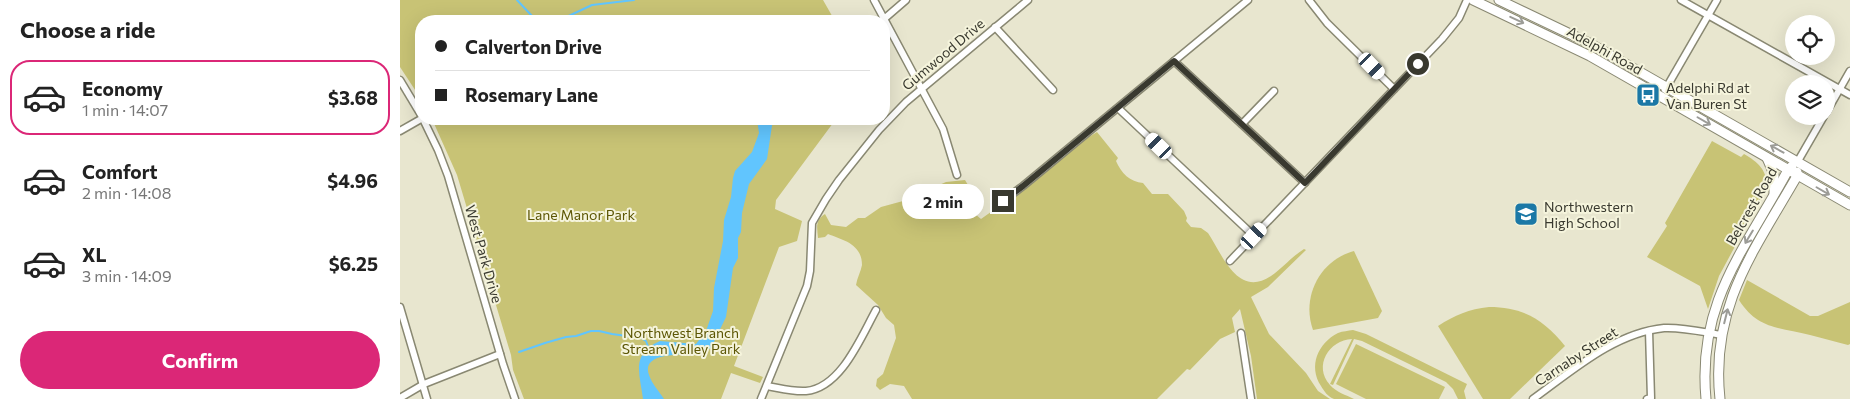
<!DOCTYPE html>
<html lang="en">
<head>
<meta charset="utf-8">
<style>
  :root { --surface:#fff; --page:#f6f6f6; --text:#222; --muted:#767676; --line:#e0e0e0; --accent:#db2777 }
  body { margin:0; font-family:Commissioner,sans-serif; background:var(--page); color:var(--text); height:100vh; display:flex; flex-direction:column; font-size:19px; white-space:nowrap }
  * { box-sizing:border-box; margin:0 }
  p { font-size:16px; color:var(--muted) }
  .icon { flex:none; width:28px; height:28px; fill:none; stroke:currentColor; stroke-width:2; stroke-linecap:round; stroke-linejoin:round }
  .map { position:relative; flex:1; overflow:hidden }
  .side { display:flex; flex-direction:column; background:var(--surface); width:400px }
  .side>* { flex:none }
  .hud { position:absolute; left:15px; top:15px; width:475px; height:110px; border-radius:20px; box-shadow:0 5px 20px #0002; display:grid; align-content:center; height:110px; padding:0 20px; background:var(--surface) }
  .fabs { position:absolute; left:1385px; top:15px; display:grid; gap:10px }
  .fabs a { display:grid; place-items:center; width:50px; height:50px; border-radius:50%; background:var(--surface); box-shadow:0 5px 20px #0002; font-size:25px }
  .end { position:absolute; width:22px; height:22px; margin:-11px; border:6px solid #39392f; background:#fff; box-shadow:0 0 0 2px #fff }
  .from { border-radius:50% }
  .bubble { position:absolute; height:35px; border-radius:18px; background:var(--surface); box-shadow:0 5px 20px #0002; font-size:16px; font-weight:700; line-height:35px; text-align:center }
  .car { position:absolute; width:15px; height:30px; margin:-15px -8px; border-radius:6px; box-shadow:0 0 4px 1px #0007; background:linear-gradient(#fff 24%,#345 0 40%,#fff 0 76%,#345 0 86%,#fff 0) }
  .hud b { display:flex; align-items:center; gap:18px; height:48px; font-size:19px }
  .hud b+b { border-top:1px solid var(--line) }
  .hud i { width:12px; height:12px; background:var(--text) }
  ul { padding:0; list-style:none }
  li { display:flex; align-items:center; gap:15px; height:75px; margin:0 10px 8px; padding:0 10px; border:2px solid transparent; border-radius:20px }
  li div { flex:1 }
  li b { display:block; font-size:19px }
  li em { font-style:normal; font-weight:700 }
  li.current { border-color:var(--accent) }
  li>.icon { width:45px; height:45px; stroke-width:1.5 }
  h2 { padding:0 20px; font-size:22px; line-height:60px }
  .button { display:flex; gap:10px; margin-top:auto; padding:10px 20px }
  .button a { flex:1; height:58px; border-radius:30px; background:var(--accent); color:#fff; font-size:20px; font-weight:700; line-height:58px; text-align:center }
  main { display:flex; flex:1; min-height:0 }
  .map>svg:first-child { display:block }
  .green { fill:#c8c375 }
  .water { fill:#61c5fe }
  .lines { fill:none; stroke-linecap:round; stroke-linejoin:round }
  .stream { stroke:#61c5fe; stroke-width:2 }
  .street-casing { stroke:#898872; stroke-width:9 }
  .secondary-casing { stroke:#898872; stroke-width:11 }
  .street { stroke:#fff; stroke-width:6 }
  .secondary { stroke:#fff; stroke-width:9 }
  .oneway { stroke:#9c9c97 }
  .route { stroke:#39392f; stroke-width:6 }
  .labels { text-anchor:middle; dominant-baseline:central; stroke-width:4; stroke-linejoin:round; paint-order:stroke }
  .street-label { font-size:14px; fill:#39392f; stroke:#f5f4dc }
  .poi-label { font-size:14px; fill:#39392f; stroke:#f5f4dc; text-anchor:start }
  .park-label { font-size:14px; fill:#5c5604; stroke:#f5f4dc }
</style>
</head>
<body>
<main>
<section class="side">
<h2>Choose a ride</h2>
<ul>
<li class="current"><svg class="icon" aria-label="car" viewBox="0 0 24 24"><path d="M5 17H2v-5l4-1 3-4h7l3 4 3 1v5h-3M9 17h6M6 11h13"/><circle cx="7" cy="17" r="2"/><circle cx="17" cy="17" r="2"/></svg><div><b>Economy</b><p>1 min · 14:07</p></div><em>$3.68</em></li>
<li><svg class="icon" aria-label="car" viewBox="0 0 24 24"><path d="M5 17H2v-5l4-1 3-4h7l3 4 3 1v5h-3M9 17h6M6 11h13"/><circle cx="7" cy="17" r="2"/><circle cx="17" cy="17" r="2"/></svg><div><b>Comfort</b><p>2 min · 14:08</p></div><em>$4.96</em></li>
<li><svg class="icon" aria-label="car" viewBox="0 0 24 24"><path d="M5 17H2v-5l4-1 3-4h7l3 4 3 1v5h-3M9 17h6M6 11h13"/><circle cx="7" cy="17" r="2"/><circle cx="17" cy="17" r="2"/></svg><div><b>XL</b><p>3 min · 14:09</p></div><em>$6.25</em></li>
</ul>
<div class="button"><a>Confirm</a></div>
</section>
<div class="map">
<svg width="1450" height="399" viewBox="0 0 1450 399">
  <rect width="100%" height="100%" fill="#e8e6cf"/>
  <g class="green">
    <polygon points="0,0 423,0 435,21 21,21 21,99 0,67"/>
    <polygon points="32,119 436,119 376,200 375,209 402,221 397,241 379,247 334,366 363,377 360,383 331,373 321,399 124,399 113,370 111,355 57,175"/>
    <path d="M697 132 718 158 716 161C721 173 730 182 743 183L752 194H768L784 211 787 218 786 221 791 227 801 228 808 233C823 256 838 298 871 276 883 268 891 257 904 249L906 250 868 287 851 297 869 334 906 373 918 391 930 399H857L851 356 840 309 832 318 835 332 820 339 790 370 787 369 757 399H512L504 386 490 384 480 390 476 386 477 379 483 374 496 338 494 325 486 318 478 305 456 285C457 278 461 271 462 265 462 244 443 240 428 234L425 237 418 238C417 228 415 220 425 214L431 225 446 227 458 218H465L481 207 503 201 546 182 565 180 568 185 564 198 575 214 581 219 616 194 676 145Z"/>
    <path d="M1312 141 1341 157 1344 154C1358 162 1367 170 1367 187L1319 276 1308 309 1300 286 1247 257 1267 226 1265 223Z"/>
    <path d="M954 251 982 311 978 318 913 330C901 297 920 260 954 251Z"/>
    <path d="M1347 280 1410 316H1418L1450 302V344L1448 345C1435 342 1423 338 1410 335 1380 327 1358 330 1339 300Z"/>
    <path d="M1089 307C1124 307 1144 320 1165 346L1110 399H1083L1038 326C1055 315 1069 309 1089 307Z"/>
    <path d="M953 330 966 334 1067 384 1064 391 1066 399H1058L1053 389 1046 382 962 341 954 339 933 385 930 384 952 339C929 340 913 366 930 385 936 392 946 395 954 399 948 399 940 399 934 399 928 397 924 391 921 386 908 366 918 343 938 333 943 331 948 331 953 330Z"/>
    <polygon points="956,344 1045,387 1039,399 966,399 936,384"/>
  </g>
  <path class="water" d="M357 119H373L367 159 349 184 342 213 341 232 338 238V258L333 268 326 317 311 348 299 354C286 355 240 351 249 375 252 384 259 391 264 399H243C240 374 230 354 260 341L296 344 306 331 313 311 314 288 323 241 324 220 331 197 333 178 335 171 352 152 359 133Z"/>
  <g class="lines">
    <g class="stream">
      <polyline points="117,0 133,17 148,21"/>
      <polyline points="158,21 192,5 234,0"/>
      <polyline points="119,352 145,343 166,337 176,336 191,331 199,331 212,334 241,338 246,341 249,349"/>
    </g>
    <g class="street-casing">
      <g id="street">
        <polyline points="474,0 543,129 557,175"/>
        <polyline points="909,0 927,23 994,89"/>
        <polyline points="1281,0 1450,95"/>
        <polyline points="484,19 506,0"/>
        <polyline points="595,27 653,90"/>
        <polyline points="774,61 905,183"/>
        <polyline points="0,80 21,115"/>
        <polyline points="1265,90 1317,0"/>
        <polyline points="718,108 854,236"/>
        <polyline points="1426,113 1450,71"/>
        <polyline points="23,119 38,150 48,176 103,364 115,399"/>
        <polyline points="842,124 874,91"/>
        <polyline points="0,131 21,119"/>
        <polyline points="1398,161 1424,116"/>
        <polyline points="603,201 623,186 848,0"/>
        <polyline points="830,261 1042,39 1059,18 1067,0"/>
        <polyline points="0,307 27,399"/>
        <polyline points="841,333 851,399"/>
        <path d="M367 386C379 388 393 392 406 391 441 388 461 337 476 310"/>
        <polyline points="0,398 24,384 100,354"/>
        <polyline points="361,399 407,286 410,271 412,223 426,199 439,180 479,130 506,102 628,0"/>
        <path d="M1133 399C1172 371 1214 333 1264 328 1283 327 1303 332 1322 335"/>
        <polyline points="1247,399 1251,398 1249,331"/>
      </g>
    </g>
    <g class="secondary-casing">
      <g id="secondary">
        <polyline points="1073,0 1190,56 1450,205"/>
        <polyline points="1099,0 1189,43 1450,192"/>
        <polyline points="1367,158 1374,174 1374,193"/>
        <path d="M1306 399C1297 302 1345 250 1388 170L1392 166"/>
        <path d="M1320 399C1310 307 1354 251 1397 176V172"/>
      </g>
    </g>
    <use href="#street" class="street"/>
    <use href="#secondary" class="secondary"/>
  </g>
  <defs><path id="oneway-shaft" d="M-6 0H5M1.5-3L5.5 0L1.5 3" fill="none" stroke-width="1.6" stroke-linecap="round" stroke-linejoin="round" transform="scale(1.25)"/></defs>
  <g class="oneway">
    <use href="#oneway-shaft" transform="translate(1117 20) rotate(25)"/>
    <use href="#oneway-shaft" transform="translate(1304 121) rotate(30)"/>
    <use href="#oneway-shaft" transform="translate(1377 149) rotate(-151)"/>
    <use href="#oneway-shaft" transform="translate(1423 191) rotate(30)"/>
    <use href="#oneway-shaft" transform="translate(1349 237) rotate(121)"/>
    <use href="#oneway-shaft" transform="translate(1326 316) rotate(-76)"/>
  </g>
  <g class="lines">
    <polyline class="route" points="603,201 623,186 774,61 905,183 1018,64"/>
  </g>
  <defs>
    <g id="bus-square" transform="scale(1.25)"><rect x="-9" y="-9" width="18" height="18" rx="4" fill="#1b78a6" stroke="#f5f4dc"/><path d="M-5-6H5V4H4V6H2V4H-2V6H-4V4H-5ZM-3.5-4V0h7V-4ZM-3.5 1.2v1.5H-2V1.2ZM2 1.2v1.5H3.5V1.2Z" fill="#fff"/></g>
    <g id="school-square" transform="scale(1.25)"><rect x="-9" y="-9" width="18" height="18" rx="4" fill="#1b78a6" stroke="#f5f4dc"/><path d="M0-5L7-2L0 1L-7-2ZM-4 1L0 2.5L4 1V4Q0 6-4 4Z" fill="#fff"/></g>
  </defs>
  <g fill-rule="evenodd">
    <use href="#bus-square" x="1248" y="95"/>
    <use href="#school-square" x="1126" y="214"/>
  </g>
  <g class="labels">
    <g class="street-label">
      <text transform="translate(1205 50) rotate(29)">Adelphi Road</text>
      <text transform="translate(543 54) rotate(-40)">Gumwood Drive</text>
      <text transform="translate(1351 206) rotate(-60)">Belcrest Road</text>
      <text transform="translate(84 254) rotate(74)">West Park Drive</text>
      <text transform="translate(1176 356) rotate(-33)">Carnaby Street</text>
    </g>
    <g class="poi-label">
      <text x="1266" y="87">Adelphi Rd at<tspan x="1266" dy="16">Van Buren St</tspan></text>
      <text x="1144" y="206">Northwestern<tspan x="1144" dy="16">High School</tspan></text>
    </g>
    <g class="park-label">
      <text x="181" y="214">Lane Manor Park</text>
      <text x="281" y="332">Northwest Branch<tspan x="281" dy="16">Stream Valley Park</tspan></text>
    </g>
  </g>
</svg>
<div class="fabs">
<a><svg class="icon" aria-label="locate" viewBox="0 0 24 24"><circle cx="12" cy="12" r="6"/><path d="M12 2v4M12 18v4M2 12h4M18 12h4"/></svg></a>
<a><svg class="icon" aria-label="layers" viewBox="0 0 24 24"><path d="M12 4l9 5-9 5-9-5zM3 14l9 5 9-5"/></svg></a>
</div>
<i class="end from" style="left:1018px;top:64px"></i>
<i class="end" style="left:603px;top:201px"></i>
<div class="bubble" style="left:502px;top:184px;width:82px">2 min</div>
<i class="car" style="left:972px;top:66px;rotate:136deg"></i>
<i class="car" style="left:759px;top:146px;rotate:314deg"></i>
<i class="car" style="left:854px;top:236px;rotate:43deg"></i>
<div class="hud">
<b><i class="from"></i>Calverton Drive</b>
<b><i></i>Rosemary Lane</b>
</div>
</div>
</main>
</body>
</html>
